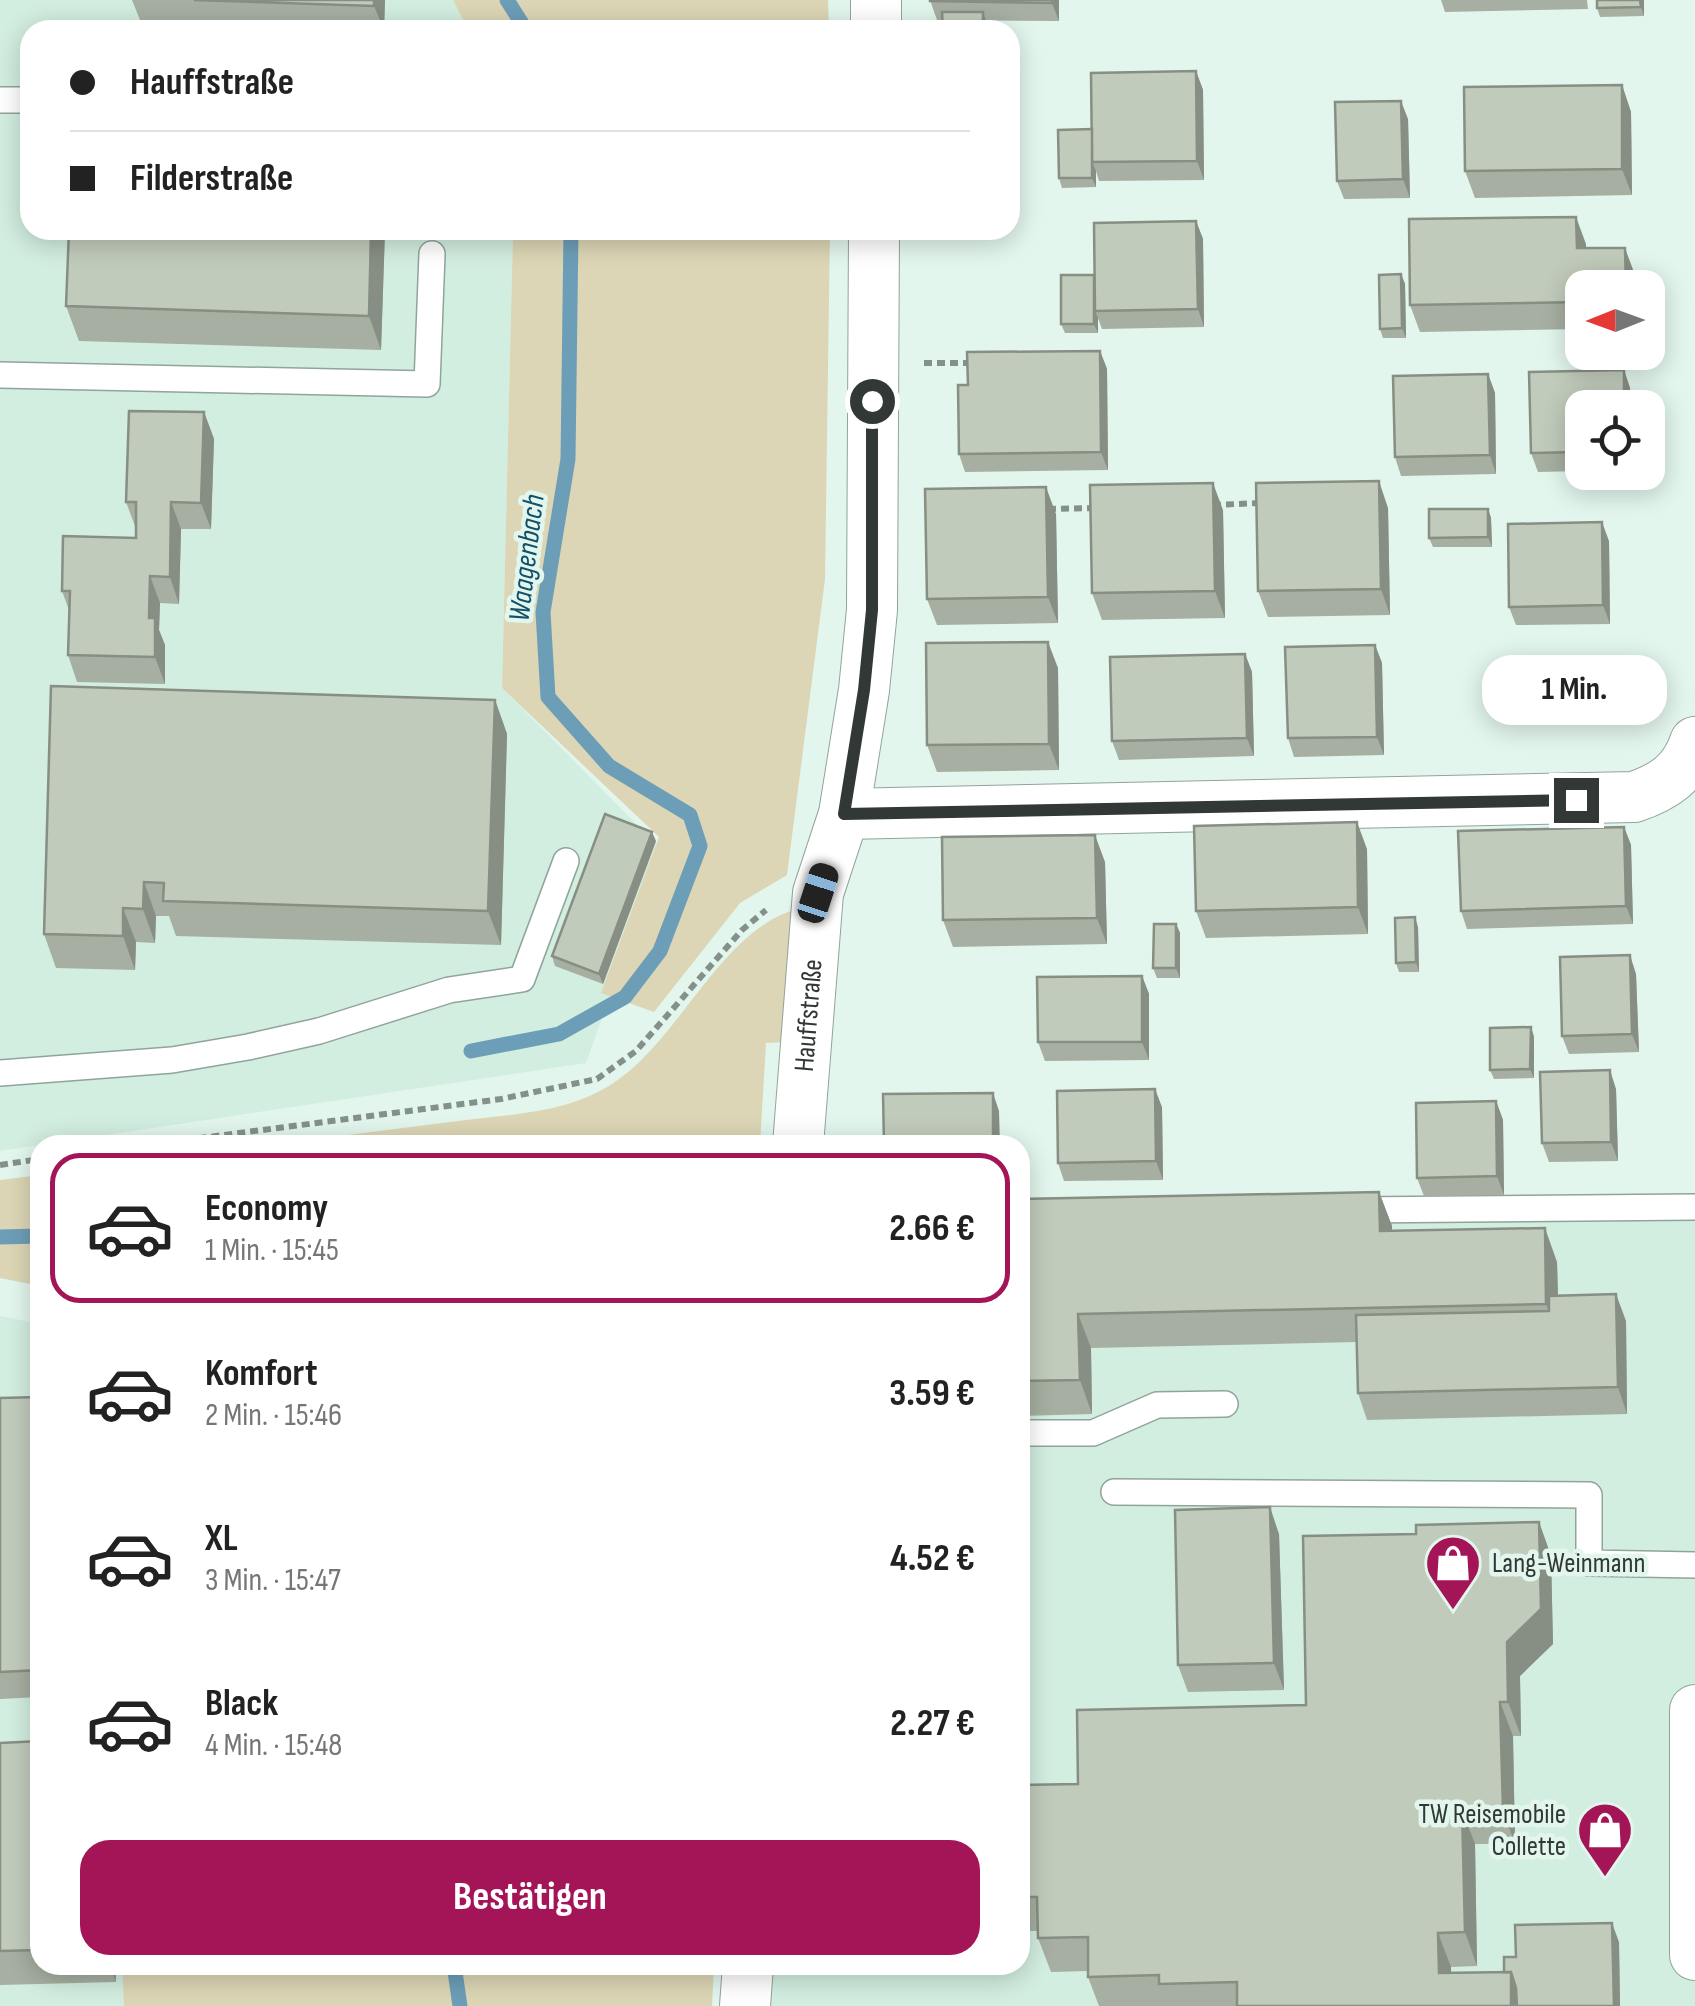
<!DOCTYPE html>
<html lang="de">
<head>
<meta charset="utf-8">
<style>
  :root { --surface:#fff; --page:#f6f6f6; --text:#222; --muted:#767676; --line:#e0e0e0; --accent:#a41558 }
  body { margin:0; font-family:"Sofia Sans Condensed",sans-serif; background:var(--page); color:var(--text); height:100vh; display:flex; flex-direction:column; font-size:38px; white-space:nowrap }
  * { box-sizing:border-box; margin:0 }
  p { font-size:32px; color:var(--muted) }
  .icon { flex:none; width:55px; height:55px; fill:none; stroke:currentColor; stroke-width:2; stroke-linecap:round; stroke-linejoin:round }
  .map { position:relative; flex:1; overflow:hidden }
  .drawer { position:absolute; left:30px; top:1135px; width:1000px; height:840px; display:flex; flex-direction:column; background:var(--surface); border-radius:30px; box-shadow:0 5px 25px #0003 }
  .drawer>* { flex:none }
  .guide { position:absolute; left:20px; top:20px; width:1000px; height:220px; border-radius:30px; box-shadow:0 5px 25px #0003; display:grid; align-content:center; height:220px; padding:0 50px; background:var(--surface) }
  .needle { width:65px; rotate:269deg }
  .fabs { position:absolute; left:1565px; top:270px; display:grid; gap:20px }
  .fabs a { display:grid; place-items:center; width:100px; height:100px; border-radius:20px; background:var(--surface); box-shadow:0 5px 25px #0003; font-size:50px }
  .end { position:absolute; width:45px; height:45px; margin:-22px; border:12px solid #313835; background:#fff; box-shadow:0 0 0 5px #fff }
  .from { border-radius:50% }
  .bubble { position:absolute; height:70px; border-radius:30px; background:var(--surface); box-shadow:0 5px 25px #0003; font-size:32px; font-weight:700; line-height:70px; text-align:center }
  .car { position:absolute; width:30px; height:60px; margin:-30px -15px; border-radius:12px; box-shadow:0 0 8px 2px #0007; background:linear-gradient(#222 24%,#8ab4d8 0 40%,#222 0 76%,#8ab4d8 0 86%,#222 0) }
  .guide b { display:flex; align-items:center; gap:35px; height:95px; font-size:38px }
  .guide b+b { border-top:2px solid var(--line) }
  .guide i { width:25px; height:25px; background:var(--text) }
  ul { padding:18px 0 0; list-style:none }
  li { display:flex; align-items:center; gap:30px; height:150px; margin:0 20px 15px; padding:0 30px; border:5px solid transparent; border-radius:30px }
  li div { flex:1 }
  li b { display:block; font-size:38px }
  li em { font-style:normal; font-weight:700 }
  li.active { border-color:var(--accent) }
  li>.icon { width:90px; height:90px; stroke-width:1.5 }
  .cta { display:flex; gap:20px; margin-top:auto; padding:20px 50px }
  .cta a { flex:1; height:115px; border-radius:30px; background:var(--accent); color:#fff; font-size:40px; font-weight:700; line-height:115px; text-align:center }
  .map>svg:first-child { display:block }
  .built { fill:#d2eee0 }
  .green { fill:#dcd6b6 }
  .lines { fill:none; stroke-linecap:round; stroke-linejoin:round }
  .stream { stroke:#6d9eb7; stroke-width:15 }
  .lane-casing { stroke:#91a49b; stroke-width:28 }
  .street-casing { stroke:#91a49b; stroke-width:52 }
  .path { stroke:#84918b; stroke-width:6; stroke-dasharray:8 5; stroke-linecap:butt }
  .lane { stroke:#fff; stroke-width:25 }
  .street { stroke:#fff; stroke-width:50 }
  .wall { fill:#a6afa1 }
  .shaded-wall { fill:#878e83 }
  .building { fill:#c1cbbb; stroke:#878e83; stroke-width:2.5 }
  .route { stroke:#313835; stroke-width:12 }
  .labels { text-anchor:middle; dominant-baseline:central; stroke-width:9; stroke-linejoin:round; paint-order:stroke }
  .street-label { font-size:28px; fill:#313835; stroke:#e2f6ed }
  .poi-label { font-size:28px; fill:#313835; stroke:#e2f6ed; text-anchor:start }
  .water-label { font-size:30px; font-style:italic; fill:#11516b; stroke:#e2f6ed }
</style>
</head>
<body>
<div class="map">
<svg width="1695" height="2006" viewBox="0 0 1695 2006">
  <rect width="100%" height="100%" fill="#e2f6ed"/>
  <g class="built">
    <polygon points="0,0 453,0 468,30 30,30 30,230 513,230 502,688 662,850 586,1063 0,1151"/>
    <polygon points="1020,1200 1695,1207 1695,2006 745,2006 748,1965 1020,1965"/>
    <polygon points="0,1316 40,1324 40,1965 135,1965 135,2006 0,2006"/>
  </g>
  <g class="green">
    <polygon points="453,0 828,0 829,30 468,30"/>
    <polygon points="513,230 830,230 825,579 787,875 740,903 654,1012 601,993 659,837 502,688"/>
    <path d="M801 908 788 1042 766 1043 760 1145H268C331 1137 395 1129 458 1121 508 1114 562 1114 607 1087 679 1045 720 927 801 908Z"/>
    <polygon points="40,1175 40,1286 0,1278 0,1180"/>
    <polygon points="122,1965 714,1965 712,2006 124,2006"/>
  </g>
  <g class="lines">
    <g class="stream">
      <polyline points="507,0 526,30"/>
      <polyline points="471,1051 559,1034 625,997 660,951 700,846 690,815 609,766 548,697 543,612 568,459 571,230"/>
      <polyline points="0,1237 40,1236"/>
      <polyline points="454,1965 460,2006"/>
    </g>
    <g class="lane-casing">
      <g id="lane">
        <polyline points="0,100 30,100"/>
        <polyline points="0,375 427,384 432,254"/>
        <polyline points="0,1073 172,1060 248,1047 319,1031 449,990 522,979 566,861"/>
        <polyline points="1355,1210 1695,1207"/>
        <polyline points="1020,1433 1093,1433 1157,1405 1225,1404"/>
        <polyline points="1114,1492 1589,1495 1589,1563 1695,1565"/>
      </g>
    </g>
    <g class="street-casing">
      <g id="street">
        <polyline points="876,30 876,0"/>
        <path d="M844 814 1634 797C1664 787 1685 773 1695 742"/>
        <path id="s1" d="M798 1145 818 893 844 814 864 690 872 610 874 230"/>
        <polyline points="1695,1710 1695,1955"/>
        <polyline points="745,2006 748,1965"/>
      </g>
    </g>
    <g class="path">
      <polyline points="924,363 971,363"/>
      <polyline points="1213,505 1261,503"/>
      <polyline points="1048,509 1096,508"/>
      <polyline points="147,1145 501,1099 597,1079 636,1051 742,930 766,910"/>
      <polyline points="0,1165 40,1159"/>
    </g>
    <use href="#lane" class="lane"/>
    <use href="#street" class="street"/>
  </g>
  <g class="wall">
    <polygon points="132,0 385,0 384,30 309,30 142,25"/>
    <polygon points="930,0 1059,0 1059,21 937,20"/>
    <polygon points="1441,0 1587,0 1588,9 1445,12"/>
    <polygon points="1644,0 1644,16 1600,17 1597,8"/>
    <polygon points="1196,71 1203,90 1204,180 1099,181 1096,171 1096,187 1062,188 1059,178 1092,129"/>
    <polygon points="1622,85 1631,112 1632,195 1475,198 1465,171"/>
    <polygon points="1408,119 1410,198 1344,199 1337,181"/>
    <polygon points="1196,221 1203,239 1204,327 1102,329 1098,318 1098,333 1065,333 1061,324 1094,275"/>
    <polygon points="69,230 385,230 381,350 79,341 66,306"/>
    <polygon points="1586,244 1586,248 1635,275 1635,288 1582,288 1582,329 1420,332 1410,305"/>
    <polygon points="1401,274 1405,284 1406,338 1383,338 1380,329"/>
    <polygon points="1100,351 1107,369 1108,470 965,472 959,454 968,385"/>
    <polygon points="1624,370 1630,388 1631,408 1582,408 1582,471 1538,472 1531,453 1529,372"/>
    <polygon points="1488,374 1495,393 1496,474 1401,476 1395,457"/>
    <polygon points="204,412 214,439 211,529 181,529 179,604 160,603 159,630 165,645 165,684 77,682 68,655 69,610 62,591 136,538 136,529 126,502"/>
    <polygon points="1388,508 1390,615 1268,617 1258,591"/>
    <polygon points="1488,509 1491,518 1492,547 1433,547 1429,538"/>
    <polygon points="1223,510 1225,618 1102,620 1092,593"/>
    <polygon points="1056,514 1058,623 937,625 927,599"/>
    <polygon points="1609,541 1610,624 1516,625 1509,607"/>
    <polygon points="1375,645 1382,663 1384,755 1294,757 1288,738"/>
    <polygon points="1245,654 1252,672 1254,756 1119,760 1112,741"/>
    <polygon points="1058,668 1059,770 937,772 927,745"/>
    <polygon points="495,700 507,734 501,945 176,936 169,916 156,916 155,943 136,942 135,970 56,968 44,934"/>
    <polygon points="1624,827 1631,845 1633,924 1467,929 1461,911"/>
    <polygon points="656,841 603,984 555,966 552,956"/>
    <polygon points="1367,849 1368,934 1206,938 1196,911"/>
    <polygon points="1105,862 1107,944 953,947 943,920"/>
    <polygon points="1176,924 1180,933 1180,978 1157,978 1153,968"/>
    <polygon points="1418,927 1419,972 1399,972 1396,963"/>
    <polygon points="1636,974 1639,1052 1569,1054 1562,1036"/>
    <polygon points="1142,976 1149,994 1149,1060 1045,1061 1038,1042"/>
    <polygon points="1531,1027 1534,1037 1534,1078 1494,1079 1490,1070"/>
    <polygon points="1616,1089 1618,1161 1549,1162 1542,1143"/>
    <polygon points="1496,1101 1503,1120 1504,1195 1424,1196 1417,1178"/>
    <polygon points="1162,1107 1163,1180 1064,1181 1058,1163"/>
    <polygon points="1379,1192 1392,1226 1392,1231 1557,1262 1558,1296 1626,1321 1627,1414 1367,1420 1358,1393 1357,1342 1091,1348 1092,1414 1020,1416 1020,1199"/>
    <polygon points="40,1397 40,1697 0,1699 0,1398"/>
    <polygon points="1539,1522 1551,1556 1553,1644 1520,1676 1521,1736 1513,1736 1515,1844 1475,1844 1477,1966 1451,1967 1451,1973 1504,1972 1516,1957 1619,1942 1620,2006 1099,2006 1088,1977 1088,1971 1051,1972 1038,1938 1038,1931 1020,1931 1020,1785 1078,1784 1306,1705 1416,1534"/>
    <polygon points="1279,1534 1284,1690 1188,1692 1178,1665"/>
    <polygon points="40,1741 40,1965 115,1965 116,1982 0,1985 0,1743"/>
  </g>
  <g class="shaded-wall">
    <polygon points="374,0 385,0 384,30 374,6"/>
    <polygon points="1052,0 1059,0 1059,21 1052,3"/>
    <polygon points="1640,0 1644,0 1644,16 1641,7"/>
    <polygon points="983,12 986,21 986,30 983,30"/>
    <polygon points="1196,71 1203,90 1204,180 1197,161"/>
    <polygon points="1622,85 1631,112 1632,195 1622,169"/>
    <polygon points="1401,101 1408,119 1410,198 1403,179"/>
    <polygon points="1092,129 1092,162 1096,171 1096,187 1092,178"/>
    <polygon points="1576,217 1586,244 1586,275 1577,248"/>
    <polygon points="1196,221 1203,239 1204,327 1198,309"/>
    <polygon points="371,230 385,230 381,350 369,316"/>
    <polygon points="1625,248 1635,275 1635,288 1626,288"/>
    <polygon points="1401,274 1405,284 1406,338 1402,328"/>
    <polygon points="1094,275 1095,311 1098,318 1098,333 1094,324"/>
    <polygon points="1100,351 1107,369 1108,470 1101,452"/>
    <polygon points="1624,370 1630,388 1631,408 1624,408"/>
    <polygon points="1488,374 1495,393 1496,474 1490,455"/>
    <polygon points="204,412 214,439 211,529 201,503"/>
    <polygon points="1379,481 1388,508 1390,615 1381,589"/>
    <polygon points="1213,483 1223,510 1225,618 1215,591"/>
    <polygon points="1046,487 1056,514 1058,623 1048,597"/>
    <polygon points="171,502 181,529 179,604 170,577"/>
    <polygon points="1488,509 1491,518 1492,547 1488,537"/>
    <polygon points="1602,522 1609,541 1610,624 1603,605"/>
    <polygon points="150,576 160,603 159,630 165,645 165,684 155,657 149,618"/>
    <polygon points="1048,642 1058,668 1059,770 1049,744"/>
    <polygon points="1375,645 1382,663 1384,755 1377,737"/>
    <polygon points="1245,654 1252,672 1254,756 1247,738"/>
    <polygon points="495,700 507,734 501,945 488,911"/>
    <polygon points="1357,822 1367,849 1368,934 1358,907"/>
    <polygon points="1624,827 1631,845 1633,924 1626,906"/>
    <polygon points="652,832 656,841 603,984 599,974"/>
    <polygon points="1095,835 1105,862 1107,944 1097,918"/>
    <polygon points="144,882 156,916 155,943 143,909"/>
    <polygon points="123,908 136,942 135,970 123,936"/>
    <polygon points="1415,917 1418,927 1419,972 1416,962"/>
    <polygon points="1176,924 1180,933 1180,978 1176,968"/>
    <polygon points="1630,955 1636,974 1639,1052 1632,1034"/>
    <polygon points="1142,976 1149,994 1149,1060 1142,1042"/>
    <polygon points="1531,1027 1534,1037 1534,1078 1530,1069"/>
    <polygon points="1610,1070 1616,1089 1618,1161 1611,1142"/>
    <polygon points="1155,1089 1162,1107 1163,1180 1156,1161"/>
    <polygon points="993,1093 999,1111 1000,1145 993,1145"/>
    <polygon points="1496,1101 1503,1120 1504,1195 1497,1176"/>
    <polygon points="1379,1192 1392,1226 1392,1265 1380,1231"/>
    <polygon points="1545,1228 1557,1262 1559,1338 1546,1304"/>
    <polygon points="1616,1294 1626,1321 1627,1414 1618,1387"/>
    <polygon points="1078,1314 1091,1348 1092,1414 1080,1380"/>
    <polygon points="1270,1507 1279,1534 1284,1690 1274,1663"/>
    <polygon points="1539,1522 1551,1556 1553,1644 1520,1676 1521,1736 1508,1702 1507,1642"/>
    <polygon points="1500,1702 1513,1736 1515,1844 1503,1810"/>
    <polygon points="1462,1810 1475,1844 1477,1966 1465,1932"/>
    <polygon points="1612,1923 1619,1942 1620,2006 1614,2006"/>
    <polygon points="1438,1933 1451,1967 1452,2006 1439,1973"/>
    <polygon points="110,1965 115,1965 116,1982"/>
    <polygon points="1511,1972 1523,2006 1511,2006"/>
  </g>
  <g class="building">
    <polygon points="194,0 374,0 374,6"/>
    <polygon points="930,0 1052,0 1052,3 930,1"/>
    <polygon points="1597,0 1640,0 1641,7 1597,8"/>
    <polygon points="942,12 983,12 983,30 943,30"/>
    <polygon points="1196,71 1197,161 1092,162 1091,73"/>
    <polygon points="1622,85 1622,169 1465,171 1464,87"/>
    <polygon points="1401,101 1403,179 1337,181 1335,102"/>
    <polygon points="1092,129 1092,178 1059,178 1058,130"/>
    <polygon points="1576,217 1577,248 1625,248 1626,288 1582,288 1582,302 1410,305 1409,219"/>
    <polygon points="1196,221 1198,309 1095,311 1094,223"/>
    <polygon points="69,230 371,230 369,316 66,306"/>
    <polygon points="1401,274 1402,328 1380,329 1379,275"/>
    <rect x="1061" y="275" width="33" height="49"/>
    <polygon points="1100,351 1101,452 959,454 958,385 968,385 967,352"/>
    <polygon points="1624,370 1624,408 1582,408 1582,452 1531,453 1529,372"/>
    <polygon points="1488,374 1490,455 1395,457 1393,376"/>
    <polygon points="129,411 204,412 201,503 171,502 170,577 150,576 149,618 155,618 155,657 68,655 70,591 62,591 63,536 136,538 136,502 126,502"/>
    <polygon points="1379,481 1381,589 1258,591 1256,483"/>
    <polygon points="1213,483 1215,591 1092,593 1090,485"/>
    <polygon points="1046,487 1048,597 927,599 925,489"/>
    <polygon points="1429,509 1488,509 1488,537 1429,538"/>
    <polygon points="1602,522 1603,605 1509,607 1508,524"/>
    <polygon points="1048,642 1049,744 927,745 926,643"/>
    <polygon points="1375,645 1377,737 1288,738 1285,647"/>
    <polygon points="1245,654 1247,738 1112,741 1110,657"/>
    <polygon points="51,686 495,700 488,911 163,901 164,883 144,882 143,909 123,908 123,936 44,934"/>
    <polygon points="605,814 652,832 599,974 552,956"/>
    <polygon points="1357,822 1358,907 1196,911 1194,826"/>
    <polygon points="1624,827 1626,906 1461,911 1458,831"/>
    <polygon points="1095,835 1097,918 943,920 942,837"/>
    <polygon points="1415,917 1416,962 1396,963 1395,918"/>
    <polygon points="1154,924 1176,924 1176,968 1153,968"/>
    <polygon points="1630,955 1632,1034 1562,1036 1560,957"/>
    <polygon points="1142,976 1142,1042 1038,1042 1037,977"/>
    <polygon points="1531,1027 1530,1069 1490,1070 1490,1028"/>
    <polygon points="1610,1070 1611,1142 1542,1143 1540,1072"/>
    <polygon points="1155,1089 1156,1161 1058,1163 1057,1091"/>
    <polygon points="993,1093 993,1145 884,1145 883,1094"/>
    <polygon points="1496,1101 1497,1176 1417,1178 1416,1103"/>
    <polygon points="1379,1192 1380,1231 1545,1228 1546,1304 1078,1314 1080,1380 1020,1381 1020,1199"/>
    <polygon points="1616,1294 1618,1387 1358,1393 1356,1315 1549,1311 1549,1296"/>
    <polygon points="40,1397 40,1670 0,1672 0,1398"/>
    <polygon points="1270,1507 1274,1663 1178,1665 1175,1510"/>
    <polygon points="1539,1522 1541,1609 1507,1642 1508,1702 1500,1702 1503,1810 1462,1810 1465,1932 1438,1933 1439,1973 1511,1972 1511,2006 1237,2006 1237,1982 1159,1984 1159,1975 1088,1977 1088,1937 1038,1938 1037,1897 1020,1897 1020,1785 1078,1784 1077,1710 1306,1705 1303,1536 1416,1534 1416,1525"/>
    <polygon points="40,1741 40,1950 0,1951 0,1743"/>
    <polygon points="1612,1923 1614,2006 1517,2006 1516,1988 1511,1972 1504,1972 1504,1957 1516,1957 1515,1925"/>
  </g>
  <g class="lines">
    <polyline class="route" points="872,401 872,610 864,690 844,814 1576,800"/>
  </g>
  <defs>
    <g id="shop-pin" transform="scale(2.875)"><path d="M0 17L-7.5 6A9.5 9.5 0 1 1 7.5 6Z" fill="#a41558" stroke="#e2f6ed"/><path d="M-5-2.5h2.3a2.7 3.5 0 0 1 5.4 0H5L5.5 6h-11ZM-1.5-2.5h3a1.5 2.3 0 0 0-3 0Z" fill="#fff"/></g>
  </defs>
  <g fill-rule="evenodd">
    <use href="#shop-pin" x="1453" y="1563"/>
    <use href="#shop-pin" x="1605" y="1830"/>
  </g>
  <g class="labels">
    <g class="street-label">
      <text stroke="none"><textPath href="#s1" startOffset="130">Hauffstraße</textPath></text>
    </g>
    <g class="poi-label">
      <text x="1492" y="1563">Lang-Weinmann</text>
      <text x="1566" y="1814" text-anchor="end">TW Reisemobile<tspan x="1566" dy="32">Collette</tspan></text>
    </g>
    <g class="water-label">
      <text transform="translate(527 558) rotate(-83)">Waagenbach</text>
    </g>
  </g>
</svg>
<div class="fabs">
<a><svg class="needle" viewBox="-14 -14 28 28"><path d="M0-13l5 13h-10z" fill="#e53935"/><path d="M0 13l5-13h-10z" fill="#767676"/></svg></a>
<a><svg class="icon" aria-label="locate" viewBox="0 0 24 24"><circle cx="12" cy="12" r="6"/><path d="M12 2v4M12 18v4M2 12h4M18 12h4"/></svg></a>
</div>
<i class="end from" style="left:872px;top:401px"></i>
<i class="end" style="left:1576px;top:800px"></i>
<div class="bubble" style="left:1482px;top:655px;width:185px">1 Min.</div>
<i class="car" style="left:818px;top:893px;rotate:18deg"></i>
<div class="guide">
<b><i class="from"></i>Hauffstraße</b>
<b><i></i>Filderstraße</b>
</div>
<section class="drawer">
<ul>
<li class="active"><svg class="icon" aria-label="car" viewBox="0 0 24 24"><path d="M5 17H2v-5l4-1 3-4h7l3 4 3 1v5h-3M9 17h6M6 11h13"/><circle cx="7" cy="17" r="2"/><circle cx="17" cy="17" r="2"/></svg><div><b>Economy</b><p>1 Min. · 15:45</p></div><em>2.66 €</em></li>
<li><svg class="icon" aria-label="car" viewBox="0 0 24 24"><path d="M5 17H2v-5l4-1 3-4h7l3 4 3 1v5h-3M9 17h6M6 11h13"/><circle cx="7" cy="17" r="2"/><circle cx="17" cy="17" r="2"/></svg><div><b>Komfort</b><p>2 Min. · 15:46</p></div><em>3.59 €</em></li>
<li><svg class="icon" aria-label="car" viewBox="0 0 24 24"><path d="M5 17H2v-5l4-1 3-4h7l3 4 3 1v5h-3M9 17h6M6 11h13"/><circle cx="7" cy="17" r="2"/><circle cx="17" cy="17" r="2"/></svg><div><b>XL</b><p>3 Min. · 15:47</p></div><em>4.52 €</em></li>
<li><svg class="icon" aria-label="car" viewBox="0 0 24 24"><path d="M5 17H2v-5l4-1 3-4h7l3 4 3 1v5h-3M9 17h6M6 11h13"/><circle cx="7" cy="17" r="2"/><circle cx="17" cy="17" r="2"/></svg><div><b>Black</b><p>4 Min. · 15:48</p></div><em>2.27 €</em></li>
</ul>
<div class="cta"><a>Bestätigen</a></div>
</section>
</div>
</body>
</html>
